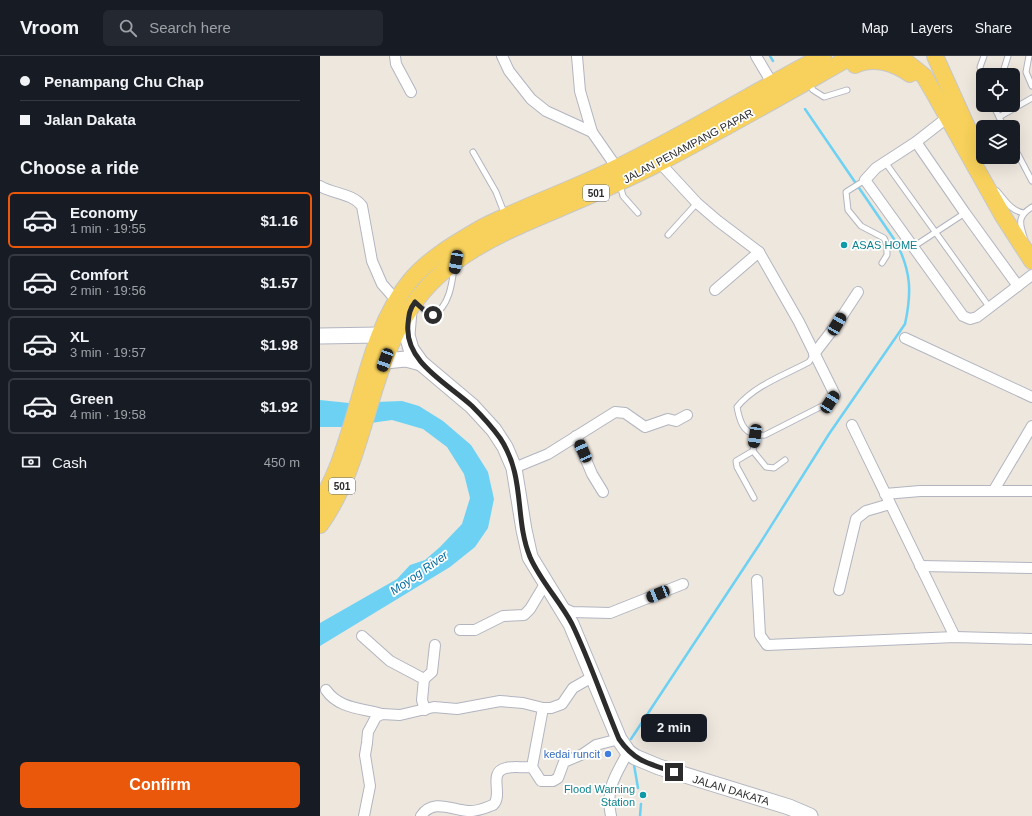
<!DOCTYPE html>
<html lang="en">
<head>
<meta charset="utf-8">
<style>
  :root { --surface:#171b24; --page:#242831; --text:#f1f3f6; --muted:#9ea1a6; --line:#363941; --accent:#ea580c }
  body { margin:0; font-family:Arial,sans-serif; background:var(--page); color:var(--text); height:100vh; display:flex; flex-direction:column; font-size:15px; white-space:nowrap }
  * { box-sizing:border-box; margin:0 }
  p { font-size:13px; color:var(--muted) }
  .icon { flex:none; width:22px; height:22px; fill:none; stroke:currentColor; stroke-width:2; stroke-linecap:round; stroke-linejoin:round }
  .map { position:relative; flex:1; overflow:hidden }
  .sheet { display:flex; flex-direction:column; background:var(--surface); width:320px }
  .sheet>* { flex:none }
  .guide { display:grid; align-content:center; height:88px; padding:0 20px; background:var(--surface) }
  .tools { position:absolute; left:656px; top:12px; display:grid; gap:8px }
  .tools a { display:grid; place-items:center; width:44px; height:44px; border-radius:6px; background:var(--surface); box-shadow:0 4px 16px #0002; font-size:20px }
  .end { position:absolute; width:18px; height:18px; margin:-9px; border:5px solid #2c2c2c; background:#fff; box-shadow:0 0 0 2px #fff }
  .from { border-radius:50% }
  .bubble { position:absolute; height:28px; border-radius:6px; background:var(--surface); box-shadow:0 4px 16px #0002; font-size:13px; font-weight:600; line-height:28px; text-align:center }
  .car { position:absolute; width:12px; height:24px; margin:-12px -6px; border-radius:5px; box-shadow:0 0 3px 1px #0007; background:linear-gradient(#222 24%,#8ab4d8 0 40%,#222 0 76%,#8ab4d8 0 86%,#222 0) }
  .guide b { display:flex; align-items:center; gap:14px; height:38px; font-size:15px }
  .guide b+b { border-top:1px solid var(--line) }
  .guide i { width:10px; height:10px; background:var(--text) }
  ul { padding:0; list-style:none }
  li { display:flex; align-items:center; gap:12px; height:56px; margin:0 8px 6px; padding:0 12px; border:2px solid var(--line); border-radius:6px }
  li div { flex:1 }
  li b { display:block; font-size:15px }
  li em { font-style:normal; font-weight:600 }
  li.active { border-color:var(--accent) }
  li>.icon { width:36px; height:36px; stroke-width:1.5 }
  h2 { padding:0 20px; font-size:18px; line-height:48px }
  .pay { display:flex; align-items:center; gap:10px; height:44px; padding:0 20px; font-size:15px }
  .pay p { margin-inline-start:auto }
  .cta { display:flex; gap:8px; margin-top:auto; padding:8px 20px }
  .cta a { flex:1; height:46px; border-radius:6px; background:var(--accent); color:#fff; font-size:16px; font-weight:600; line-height:46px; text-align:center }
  header { display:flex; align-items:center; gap:24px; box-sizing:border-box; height:56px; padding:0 20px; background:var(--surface); border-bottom:1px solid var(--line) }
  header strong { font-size:19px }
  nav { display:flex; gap:22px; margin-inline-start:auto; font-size:14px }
  .search { width:280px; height:36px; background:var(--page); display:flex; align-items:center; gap:10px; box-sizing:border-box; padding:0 14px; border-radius:6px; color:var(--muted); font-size:15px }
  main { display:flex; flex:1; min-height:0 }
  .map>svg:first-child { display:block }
  .water { fill:#6dd1f4 }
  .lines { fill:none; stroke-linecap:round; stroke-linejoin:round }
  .stream { stroke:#6dd1f4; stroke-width:2.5 }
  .lane-casing { stroke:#b2b5c0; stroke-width:7 }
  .street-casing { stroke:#b2b5c0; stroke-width:12 }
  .secondary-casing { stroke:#b2b5c0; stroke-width:17 }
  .primary-casing { stroke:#c8c8c8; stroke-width:18 }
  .lane { stroke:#fff; stroke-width:5 }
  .street { stroke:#fff; stroke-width:10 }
  .secondary { stroke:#fff; stroke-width:15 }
  .primary { stroke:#f7d15b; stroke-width:16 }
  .route { stroke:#2c2c2c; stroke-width:5 }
  .culture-dot { fill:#0f9aa8; stroke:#fff; stroke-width:1.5 }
  .shop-dot { fill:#3f7fe0; stroke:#fff; stroke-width:1.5 }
  .labels { text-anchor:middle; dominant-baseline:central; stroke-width:3.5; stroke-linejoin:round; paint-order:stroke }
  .shield { fill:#fff; stroke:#6b6b6b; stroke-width:1 }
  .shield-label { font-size:10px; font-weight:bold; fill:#2c2c2c }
  .street-label { font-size:11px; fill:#2c2c2c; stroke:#fff }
  .culture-label { font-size:11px; fill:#0d838f; stroke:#fff; text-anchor:start }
  .shop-label { font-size:11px; fill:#366cbe; stroke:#fff; text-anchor:end }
  .water-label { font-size:12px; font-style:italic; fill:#086fa4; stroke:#fff }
</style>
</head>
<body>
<header>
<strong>Vroom</strong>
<div class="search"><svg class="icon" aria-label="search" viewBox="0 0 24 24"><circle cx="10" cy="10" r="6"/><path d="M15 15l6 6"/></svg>Search here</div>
<nav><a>Map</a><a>Layers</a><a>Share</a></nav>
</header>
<main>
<section class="sheet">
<div class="guide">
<b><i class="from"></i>Penampang Chu Chap</b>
<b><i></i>Jalan Dakata</b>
</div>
<h2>Choose a ride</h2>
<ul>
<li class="active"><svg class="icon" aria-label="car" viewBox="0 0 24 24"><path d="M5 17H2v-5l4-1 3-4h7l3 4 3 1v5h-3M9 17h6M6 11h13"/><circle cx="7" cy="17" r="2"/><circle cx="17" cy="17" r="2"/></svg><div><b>Economy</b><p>1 min · 19:55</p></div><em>$1.16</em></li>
<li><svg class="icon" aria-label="car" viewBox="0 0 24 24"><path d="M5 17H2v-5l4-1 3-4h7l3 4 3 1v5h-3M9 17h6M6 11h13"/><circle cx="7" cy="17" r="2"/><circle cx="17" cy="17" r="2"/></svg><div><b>Comfort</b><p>2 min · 19:56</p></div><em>$1.57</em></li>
<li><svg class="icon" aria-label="car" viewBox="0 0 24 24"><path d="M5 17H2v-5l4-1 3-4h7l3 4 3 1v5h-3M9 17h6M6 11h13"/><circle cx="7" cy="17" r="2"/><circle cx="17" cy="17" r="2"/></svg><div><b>XL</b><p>3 min · 19:57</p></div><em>$1.98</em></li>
<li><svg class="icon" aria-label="car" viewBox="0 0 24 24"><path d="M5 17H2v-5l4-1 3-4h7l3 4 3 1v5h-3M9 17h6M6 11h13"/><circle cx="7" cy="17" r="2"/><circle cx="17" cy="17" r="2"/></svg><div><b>Green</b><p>4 min · 19:58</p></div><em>$1.92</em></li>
</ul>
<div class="pay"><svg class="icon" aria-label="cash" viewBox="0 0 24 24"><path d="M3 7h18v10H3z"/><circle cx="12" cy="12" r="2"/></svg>Cash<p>450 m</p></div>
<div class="cta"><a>Confirm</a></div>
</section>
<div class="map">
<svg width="712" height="760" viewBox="0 0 712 760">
  <rect width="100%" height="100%" fill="#eee7de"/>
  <polygon class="water" points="0,344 29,347 82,345 99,350 123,365 151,389 168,416 174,443 168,472 155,491 130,511 0,590 0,567 77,523 90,509 105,504 120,491 142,468 150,442 144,418 127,391 103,373 72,364 22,371 0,371"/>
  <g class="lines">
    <g class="stream">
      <polyline points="450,0 453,5"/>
      <path d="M311 683 439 489 509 378 585 268C592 236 591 215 576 186L485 53"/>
      <polyline points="314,709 318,732"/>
      <polyline points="320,760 321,748"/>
    </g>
    <g class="lane-casing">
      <g id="lane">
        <polyline points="709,0 706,16 712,30"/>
        <polyline points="682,19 688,0"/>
        <polyline points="663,25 660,11 664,0"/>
        <polyline points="489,28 493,34 504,41 527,34"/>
        <polyline points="673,49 684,71"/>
        <polyline points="679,61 712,42"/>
        <polyline points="693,89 712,125"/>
        <polyline points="153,96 176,136 185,159"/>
        <polyline points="565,106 670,252"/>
        <polyline points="545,124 526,136 528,154 541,170 564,182 567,189 567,199 562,207"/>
        <polyline points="300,129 303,140 318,157"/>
        <path d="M677 135C685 144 691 155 704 157"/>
        <polyline points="348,179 377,147"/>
        <path d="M704 181C699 166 698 160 712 151"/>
        <polyline points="593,191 645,157"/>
        <path d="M97 248 106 256 113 259C129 251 132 228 134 212"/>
        <path d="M494 298 489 306C465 319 435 329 417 351 420 368 425 381 445 379L510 346 515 339"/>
        <polyline points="433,395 446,411 454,412 465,404"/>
        <polyline points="434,442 417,411 416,405 433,395 435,380"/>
      </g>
    </g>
    <g class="street-casing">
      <g id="street">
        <polyline points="75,0 76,8 91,36"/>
        <polyline points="182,0 189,15 211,43 226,55 272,76 297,112"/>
        <polyline points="257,0 260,35 272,76"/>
        <polyline points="436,0 452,27"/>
        <polyline points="628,61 596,86 556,112 545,124 643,260 650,263 657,261 712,219"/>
        <polyline points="596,86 645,157 698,230"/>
        <polyline points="340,107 377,147 398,165 439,196 479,266 515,339"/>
        <path d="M0 130C13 138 32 137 42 150L52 205 62 228 76 244"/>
        <polyline points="395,234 439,196"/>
        <polyline points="585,282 712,341"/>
        <polyline points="494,298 517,268 538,236"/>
        <polyline points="532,369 635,581"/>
        <polyline points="256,380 272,418 283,436"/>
        <polyline points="194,412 228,398 295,356 305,357 325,371 348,363 356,365 367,359"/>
        <polyline points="674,434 712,370"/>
        <polyline points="565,438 600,435 712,435"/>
        <polyline points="600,510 712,512"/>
        <polyline points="437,524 440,579 447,589 635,581 712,583"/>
        <polyline points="519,534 536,463 546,455 570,448"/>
        <polyline points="241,551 252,556 290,557 363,528"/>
        <polyline points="140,574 155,574 183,560 204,559 210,553 225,528"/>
        <polyline points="42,580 70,605 104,623 102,644 105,654"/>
        <polyline points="104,623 112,616 115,589"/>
        <path d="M6 634C19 653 42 652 62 658"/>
        <polyline points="223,652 212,711 221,725 233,725 238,722 244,706 263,698 276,689 299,683"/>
        <polyline points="44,760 50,730 45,699 47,687 48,676 56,661 62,658 80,659 114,651 137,653 180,645 203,647 223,652 231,652 242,648 253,632 274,620"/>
        <path d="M101 760C113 742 132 754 148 755 157 756 165 752 173 749 184 739 167 716 186 712 194 710 203 712 212 711"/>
        <path d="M291 760C285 732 296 719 308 696"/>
      </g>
    </g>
    <g class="secondary-casing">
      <g id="secondary">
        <polyline points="89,255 87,279 91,293 101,307 152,350 174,374 185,391 194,412 204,474 210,501 251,568 299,683 308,696 315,701 339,711 469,751 490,760"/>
        <polyline points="0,280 59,279"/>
        <polyline points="65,305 86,303 101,307"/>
      </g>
    </g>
    <g class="primary-casing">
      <g id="primary">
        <polyline points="615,0 657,93"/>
        <polyline points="580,1 604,20 614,37 683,160 712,205"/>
        <path d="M535 9C553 0 574 7 590 18"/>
        <path d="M0 446C15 423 24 394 32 368 47 319 57 266 90 225 109 202 137 186 163 171 207 149 254 133 298 111 368 77 434 36 503 0"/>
        <path d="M0 469C46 405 46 319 90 253 125 199 186 175 243 151 276 137 309 123 341 106 404 73 465 38 527 3L546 0"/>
      </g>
    </g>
    <use href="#lane" class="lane"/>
    <use href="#street" class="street"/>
    <use href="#secondary" class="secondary"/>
    <use href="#primary" class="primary"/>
  </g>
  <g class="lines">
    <path class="route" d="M113 259 106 256 95 246C89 254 89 259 88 268 84 306 127 327 152 350 162 360 172 371 180 382 206 421 194 462 210 501 221 526 240 545 252 568 270 605 283 645 299 683 314 705 329 708 354 716"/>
  </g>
  <g class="culture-dot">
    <circle cx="524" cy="189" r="4"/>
    <circle cx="323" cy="739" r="4"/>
  </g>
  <circle class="shop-dot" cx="288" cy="698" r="4"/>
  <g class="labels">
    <g class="shield">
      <rect x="263" y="129" width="26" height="16" rx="3"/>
      <rect x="9" y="422" width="26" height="16" rx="3"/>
    </g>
    <g class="shield-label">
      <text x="276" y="137">501</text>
      <text x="22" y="430">501</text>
    </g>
    <g class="street-label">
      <text transform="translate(368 90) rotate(-28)">JALAN PENAMPANG PAPAR</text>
      <text transform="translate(411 734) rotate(17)">JALAN DAKATA</text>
    </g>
    <g class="culture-label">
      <text x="532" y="189">ASAS HOME</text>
      <text x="315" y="733" text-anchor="end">Flood Warning<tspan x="315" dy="13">Station</tspan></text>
    </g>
    <g class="shop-label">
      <text x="280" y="698">kedai runcit</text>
    </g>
    <g class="water-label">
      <text transform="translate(99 517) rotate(-35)">Moyog River</text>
    </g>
  </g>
</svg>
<div class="tools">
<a><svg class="icon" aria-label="locate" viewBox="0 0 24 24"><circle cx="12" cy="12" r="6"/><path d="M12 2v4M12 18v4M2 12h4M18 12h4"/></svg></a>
<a><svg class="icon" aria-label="layers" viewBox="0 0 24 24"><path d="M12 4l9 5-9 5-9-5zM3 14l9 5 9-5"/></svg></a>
</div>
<i class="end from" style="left:113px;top:259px"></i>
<i class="end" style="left:354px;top:716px"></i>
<div class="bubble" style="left:321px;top:658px;width:66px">2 min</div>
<i class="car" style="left:136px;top:206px;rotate:190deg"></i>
<i class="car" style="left:517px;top:268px;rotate:30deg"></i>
<i class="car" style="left:65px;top:304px;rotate:200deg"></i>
<i class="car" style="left:510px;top:346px;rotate:33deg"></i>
<i class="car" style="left:435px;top:380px;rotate:188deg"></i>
<i class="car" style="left:263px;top:395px;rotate:336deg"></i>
<i class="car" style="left:338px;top:538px;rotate:248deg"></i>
</div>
</main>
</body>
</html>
